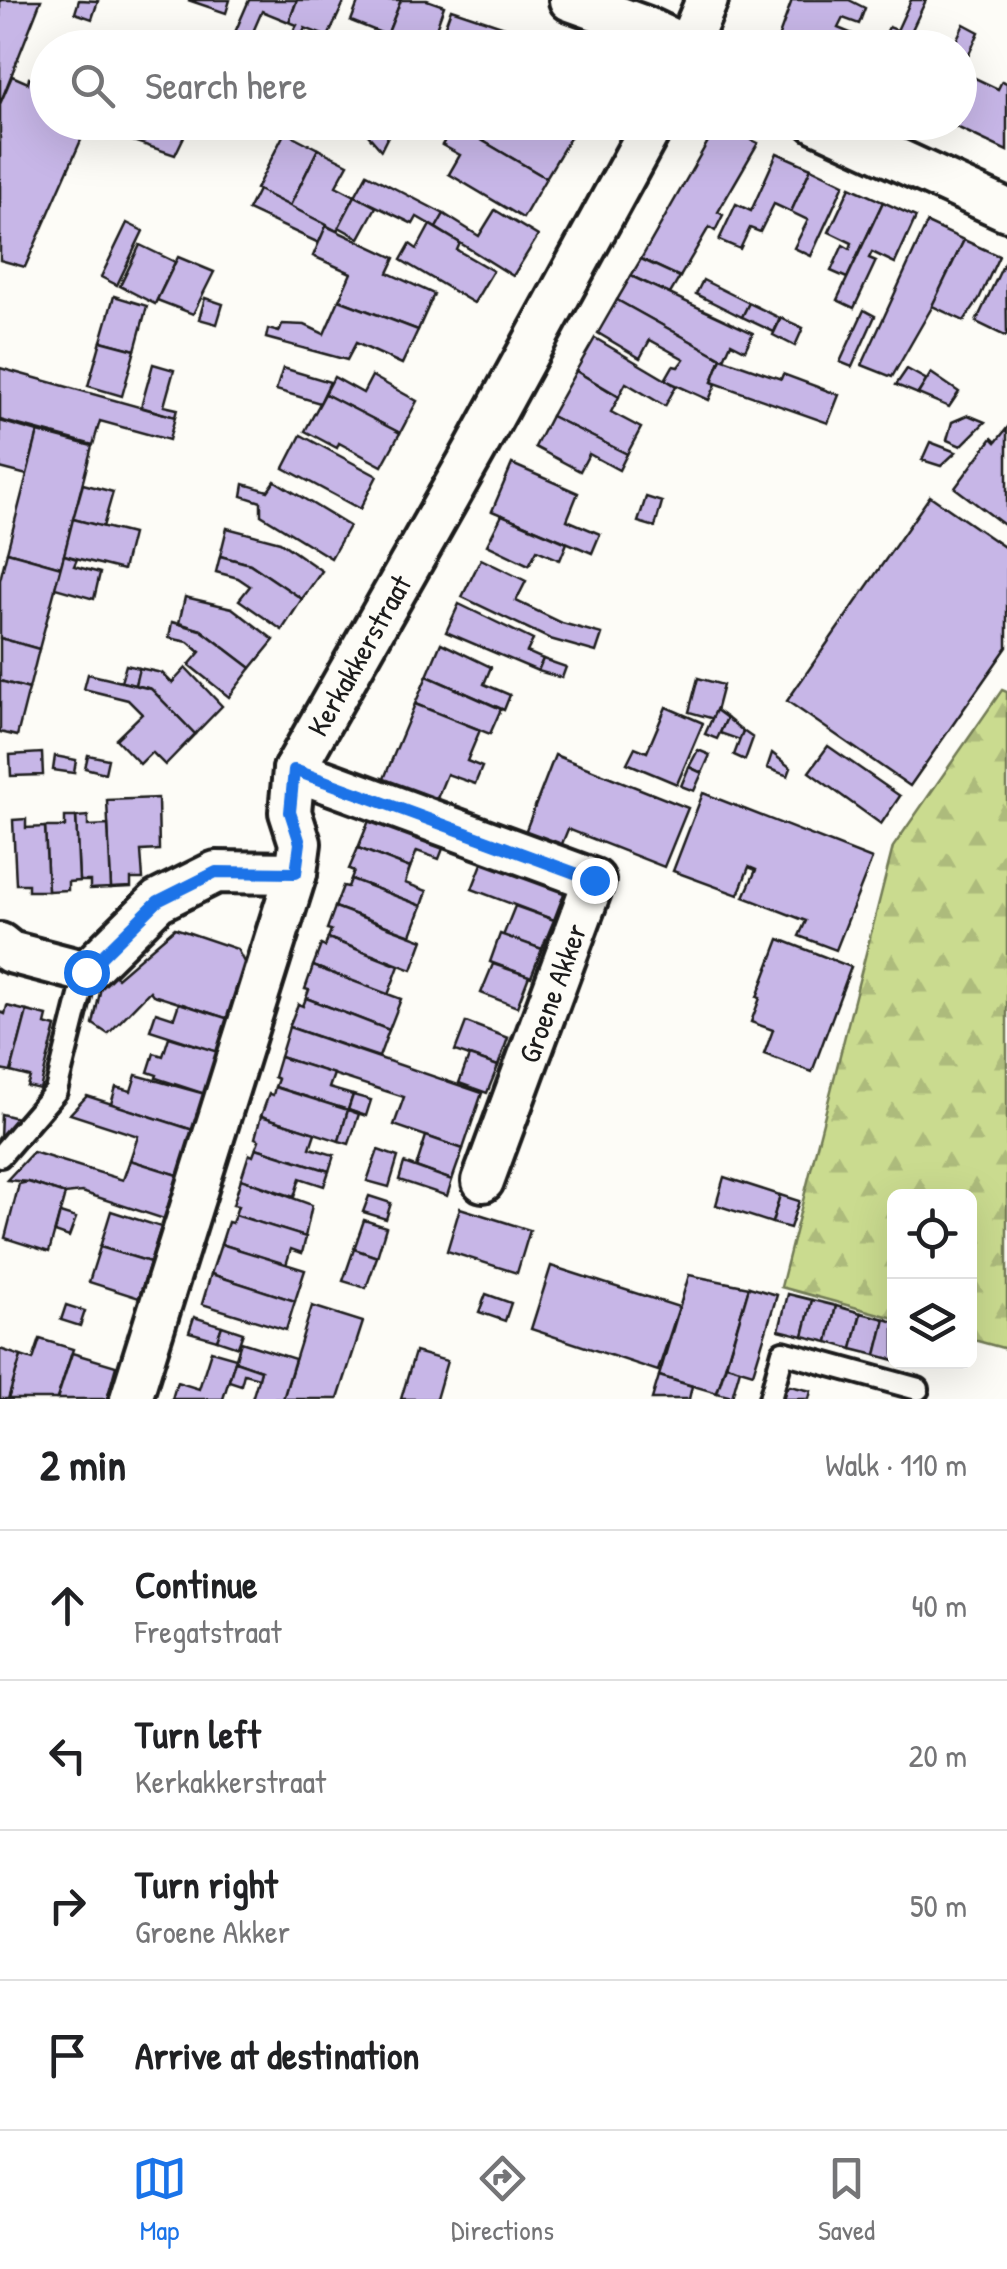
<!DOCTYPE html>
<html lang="en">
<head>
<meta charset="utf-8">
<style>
  body { margin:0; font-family:"Patrick Hand",sans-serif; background:#f2f2f2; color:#202124 }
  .controls { position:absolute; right:30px; bottom:30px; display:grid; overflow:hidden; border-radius:15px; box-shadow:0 10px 40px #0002 }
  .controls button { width:90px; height:90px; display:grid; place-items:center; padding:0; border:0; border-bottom:2px solid #e0e0e0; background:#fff; color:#202124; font:50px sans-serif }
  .stop { position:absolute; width:30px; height:30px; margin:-22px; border:8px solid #1a73e8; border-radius:50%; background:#fff }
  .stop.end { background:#1a73e8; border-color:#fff; box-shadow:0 2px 10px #0008 }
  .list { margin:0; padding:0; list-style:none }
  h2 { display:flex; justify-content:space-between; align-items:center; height:130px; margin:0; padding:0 40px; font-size:42px }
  h2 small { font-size:32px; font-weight:400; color:#757577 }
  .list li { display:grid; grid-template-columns:65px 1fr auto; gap:30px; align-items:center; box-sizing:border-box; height:150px; padding:0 40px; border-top:2px solid #e0e0e0 }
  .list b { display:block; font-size:38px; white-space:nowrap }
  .list p { margin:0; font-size:32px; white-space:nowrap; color:#757577 }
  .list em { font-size:32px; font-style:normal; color:#757577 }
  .icon { flex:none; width:55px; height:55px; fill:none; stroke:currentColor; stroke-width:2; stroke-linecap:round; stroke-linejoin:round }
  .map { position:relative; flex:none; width:1007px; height:1399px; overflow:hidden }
  .search { position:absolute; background:#fff; box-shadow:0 10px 40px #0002; left:30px; right:30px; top:30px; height:110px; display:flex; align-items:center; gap:25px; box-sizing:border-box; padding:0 35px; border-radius:55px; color:#757577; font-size:38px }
  .sheet { height:730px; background:#fff }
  nav { display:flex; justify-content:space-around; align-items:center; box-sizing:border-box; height:140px; border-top:2px solid #e0e0e0; background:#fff; font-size:28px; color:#757577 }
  nav a { display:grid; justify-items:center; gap:5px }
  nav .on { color:#1a73e8 }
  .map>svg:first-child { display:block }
  .forest { fill:url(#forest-firs); stroke:#737c56; stroke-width:2.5 }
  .building { fill:#c7b6e7; stroke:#1c1c1c; stroke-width:2.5 }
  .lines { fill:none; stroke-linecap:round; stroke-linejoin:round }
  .lane-casing { stroke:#1c1c1c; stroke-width:28 }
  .street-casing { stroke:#1c1c1c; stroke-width:48 }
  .lane { stroke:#fdfcf7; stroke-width:20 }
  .street { stroke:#fdfcf7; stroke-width:40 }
  .route { stroke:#1a73e8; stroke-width:12 }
  .labels { text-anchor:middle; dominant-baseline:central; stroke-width:9; stroke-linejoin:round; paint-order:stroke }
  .street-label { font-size:30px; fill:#1c1c1c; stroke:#fdfcf7 }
</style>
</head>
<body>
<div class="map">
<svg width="1007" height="1399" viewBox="0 0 1007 1399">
  <defs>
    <pattern id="forest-firs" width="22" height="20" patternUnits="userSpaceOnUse" patternTransform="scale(2.5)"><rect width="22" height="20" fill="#cadb8f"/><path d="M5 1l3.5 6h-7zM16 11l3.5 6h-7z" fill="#adbb7b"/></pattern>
  </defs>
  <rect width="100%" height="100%" fill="#fdfcf7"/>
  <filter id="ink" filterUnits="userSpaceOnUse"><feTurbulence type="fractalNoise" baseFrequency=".01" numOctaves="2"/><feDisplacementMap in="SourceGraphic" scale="20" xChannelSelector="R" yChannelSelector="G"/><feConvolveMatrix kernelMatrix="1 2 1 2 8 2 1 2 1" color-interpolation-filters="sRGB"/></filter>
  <g filter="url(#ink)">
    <polygon class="forest" points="1002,690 1007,692 1007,1349 970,1339 970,1196 894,1196 894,1318 781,1287 893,847"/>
    <g class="building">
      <polygon points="0,0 41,0 0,104"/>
      <polygon points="79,0 98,1 92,19 75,13"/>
      <polygon points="188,0 230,0 226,13"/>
      <polygon points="249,0 297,0 289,22 262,11 246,48 238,48 230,44"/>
      <polygon points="297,0 345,0 328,37 305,28 296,48 277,48 282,35 290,38 297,25 289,22"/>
      <polygon points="359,0 401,0 384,43 382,42 384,34 351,21"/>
      <polygon points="401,0 427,0 444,6 429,48 379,48 382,42 384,43"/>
      <polygon points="792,0 849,0 865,8 859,24 843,18 838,28 867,40 868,36 882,41 889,27 897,30 889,48 794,48 777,41"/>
      <polygon points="911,0 926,0 909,36 912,38 911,48 889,48"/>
      <polygon points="451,9 511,29 505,48 437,48"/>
      <polygon points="964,24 979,32 969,54 953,47"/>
      <polygon points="511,29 563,48 505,48"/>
      <polygon points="960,50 969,54 960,71 998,89 1002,81 1007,83 1007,151 946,122 960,122"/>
      <polygon points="12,76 28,83 29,78 48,85 48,122 89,122 25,267 0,260 0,104"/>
      <polygon points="117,122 191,122 175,155 112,134"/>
      <polygon points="365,122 395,122 381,150 362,128"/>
      <polygon points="478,122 498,122 511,130 515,122 543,122 570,138 546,178 471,134"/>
      <polygon points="718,124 758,143 718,212 723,215 715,231 709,227 680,277 641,259"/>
      <polygon points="455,131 468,139 471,134 546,178 523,218 449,174 460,155 442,145 449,133"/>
      <polygon points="285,132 318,149 290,206 256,189"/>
      <polygon points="318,149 348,164 336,186 355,196 337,231 290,206"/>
      <polygon points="777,153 811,168 791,212 774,204 760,232 750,228 740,249 719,240 736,204 751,211"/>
      <polygon points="811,168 844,184 811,256 794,248 808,220 791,212"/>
      <polygon points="367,174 444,214 436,228 417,217 413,224 355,196"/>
      <polygon points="850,187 883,202 847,278 831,271 843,245 850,249 852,243 829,232"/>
      <polygon points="258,190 327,225 319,243 248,210"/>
      <polygon points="355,196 376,207 359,238 339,227"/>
      <polygon points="883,202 916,217 895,263 872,252 869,258 876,261 854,308 837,300"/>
      <polygon points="495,210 538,236 513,276 436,228 444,214 479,236"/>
      <polygon points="127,223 143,231 117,285 101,277"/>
      <polygon points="927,223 964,240 931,309 892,377 862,365"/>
      <polygon points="430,225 460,243 457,250 493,271 474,303 401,260 410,244 417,249"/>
      <polygon points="326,226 395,258 388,273 434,294 418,330 339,300 351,273 313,256"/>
      <polygon points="964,240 999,256 979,299 964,321 932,306"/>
      <polygon points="140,245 175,262 155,304 120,286"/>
      <polygon points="178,257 214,272 193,314 157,300"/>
      <polygon points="641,259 680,277 670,294 631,276"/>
      <polygon points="1006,259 1007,334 1005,336 976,322"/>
      <polygon points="631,276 753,333 745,350 731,343 724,359 721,358 617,300"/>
      <polygon points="703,280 749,303 742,317 696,294"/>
      <polygon points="114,296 147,306 135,350 101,341"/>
      <polygon points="205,298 223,304 217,324 199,319"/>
      <polygon points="339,300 418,330 402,364 356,343 347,360 266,338 268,329 279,332 282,324 305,325 324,334"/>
      <polygon points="617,300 721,358 712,382 716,384 709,400 665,380 673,366 678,367 684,359 650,340 640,358 598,333"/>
      <polygon points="749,303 780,318 774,332 742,317"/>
      <polygon points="864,310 875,316 852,367 840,362"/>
      <polygon points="781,318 803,328 795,346 773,335"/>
      <polygon points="595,338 676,386 665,406 626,383 619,396 576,371"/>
      <polygon points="101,341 135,350 122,396 88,386"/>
      <polygon points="721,358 781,379 783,374 839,395 828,423 712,382"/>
      <polygon points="153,364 174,370 164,406 177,409 175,417 141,407"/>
      <polygon points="0,368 175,417 169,440 100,421 93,445 0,420"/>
      <polygon points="283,368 330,382 320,403 276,390"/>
      <polygon points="907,369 927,380 918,394 896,385"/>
      <polygon points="576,371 619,397 611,412 641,428 627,454 551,416"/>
      <polygon points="931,373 959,392 949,407 918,394"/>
      <polygon points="372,376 417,401 400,433 325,394 334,377 363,393"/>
      <polygon points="325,394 400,433 382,466 339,443 337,448 305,431"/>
      <polygon points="968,415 985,422 961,446 947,440 952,422"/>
      <polygon points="551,416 627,454 619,470 589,454 580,471 535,447"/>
      <polygon points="0,421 38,432 27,475 0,468"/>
      <polygon points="1007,428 1007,527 955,488 992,438 996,442"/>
      <polygon points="38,432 92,446 61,567 7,552"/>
      <polygon points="301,435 377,476 360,509 284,468"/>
      <polygon points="930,442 956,452 941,466 922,460"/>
      <polygon points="512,464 578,493 567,520 600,534 592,553 492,511"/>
      <polygon points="275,481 349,526 331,558 261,515 261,502 242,496 244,484 268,491"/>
      <polygon points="83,484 113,492 103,527 73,519"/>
      <polygon points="930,496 1007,549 1007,647 910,786 787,701"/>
      <polygon points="646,497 662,502 655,527 638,522"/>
      <polygon points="502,515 567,543 560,560 537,550 529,565 487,545"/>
      <polygon points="73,519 132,534 123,570 64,555"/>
      <polygon points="227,528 280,542 322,571 302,599 250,564 220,556"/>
      <polygon points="7,552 61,567 39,649 0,638 0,580"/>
      <polygon points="64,555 77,559 74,566 100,573 94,599 55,588"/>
      <polygon points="220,556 250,564 302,599 282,630 239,600 250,586 238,578 216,572"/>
      <polygon points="481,559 526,581 516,601 562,623 602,634 596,652 550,639 462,597"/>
      <polygon points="185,597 232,608 274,640 251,668 201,630 179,623"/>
      <polygon points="459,604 533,640 527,652 543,659 538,671 446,632"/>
      <polygon points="172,622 201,630 251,668 229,697 189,665 200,652 188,642 169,638"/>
      <polygon points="0,638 39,649 29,689 0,681"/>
      <polygon points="441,643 491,667 484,684 510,695 504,710 427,676"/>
      <polygon points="543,659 566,667 562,678 538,671"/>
      <polygon points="126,665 139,668 135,685 121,682"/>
      <polygon points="139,668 162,673 172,683 186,668 222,706 195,734 151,689 135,685"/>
      <polygon points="88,674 151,689 195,734 165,765 152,752 140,764 116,739 142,714 128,700 84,689"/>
      <polygon points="427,676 501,709 490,734 415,704"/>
      <polygon points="698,678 723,685 714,719 689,712"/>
      <polygon points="0,681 29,689 17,736 0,732"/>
      <polygon points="415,704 480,730 467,761 482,767 475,784 447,774 436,801 383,781"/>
      <polygon points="666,707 703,723 677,784 627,763 635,747 647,752"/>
      <polygon points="716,710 727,718 717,739 705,734"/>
      <polygon points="727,718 743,731 740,740 720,733"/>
      <polygon points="743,731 753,738 745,760 734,755"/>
      <polygon points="828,746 900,796 881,824 809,772"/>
      <polygon points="698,750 710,755 702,773 689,767"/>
      <polygon points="42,753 43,775 11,776 10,755"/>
      <polygon points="772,753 791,768 788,776 767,768"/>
      <polygon points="88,755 108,759 105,773 85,768"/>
      <polygon points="555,755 688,808 664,867 568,829 560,849 524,835"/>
      <polygon points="55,756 76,760 74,773 53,770"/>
      <polygon points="689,767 702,773 694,791 681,786"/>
      <polygon points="703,793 872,859 836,950 799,936 806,921 744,897 756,870 749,867 738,895 673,871"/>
      <polygon points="158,798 159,850 141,851 143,879 131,879 131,887 111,888 107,800"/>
      <polygon points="88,816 88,826 108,825 111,888 90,889 90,881 79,881 76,817"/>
      <polygon points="65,817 76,817 79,881 68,882 68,890 48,891 45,827 65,827"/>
      <polygon points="370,818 444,846 439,859 417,851 410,868 358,848"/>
      <polygon points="26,819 26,828 45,827 48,891 28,891 28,884 16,884 13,820"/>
      <polygon points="358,848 410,868 405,883 427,891 422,906 351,879 354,871 349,869"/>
      <polygon points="483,861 565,891 554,920 472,889"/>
      <polygon points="351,879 422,906 411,935 335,907 343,886 348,887"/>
      <polygon points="515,906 554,920 542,949 503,936"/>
      <polygon points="335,907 423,940 412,970 328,938 331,930 327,929"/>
      <polygon points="175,928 237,949 246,966 229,1019 153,995 150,991 108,1034 93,1024 102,983 111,971 117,978"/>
      <polygon points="500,934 542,949 531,977 490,962"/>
      <polygon points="328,938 399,966 388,995 313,966 321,945 325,947"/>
      <polygon points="779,939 851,967 812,1072 764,1054 773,1030 751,1022 760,998 757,997"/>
      <polygon points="493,964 529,976 517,1007 481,993"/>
      <polygon points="313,966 401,999 389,1030 306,998 309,990 305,989"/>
      <polygon points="306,998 389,1030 379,1057 289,1027 298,1004 303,1006"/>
      <polygon points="179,1003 229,1019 218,1052 150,1030 156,1012 174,1018"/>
      <polygon points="7,1006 27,1011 11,1072 0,1070 0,1012 5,1014"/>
      <polygon points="27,1011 47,1016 45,1024 56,1027 40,1089 27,1086 30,1077 11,1072"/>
      <polygon points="466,1022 508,1038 498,1066 455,1051"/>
      <polygon points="289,1027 482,1093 463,1149 394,1125 404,1097 280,1057"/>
      <polygon points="169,1037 218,1052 205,1094 156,1078 157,1075 148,1072 154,1053 163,1056"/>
      <polygon points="469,1056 498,1066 487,1093 459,1083"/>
      <polygon points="280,1057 334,1074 329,1088 353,1095 348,1110 275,1087 278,1079 274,1077"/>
      <polygon points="136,1075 205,1094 193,1130 111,1104 116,1087 131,1091"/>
      <polygon points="275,1087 348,1110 339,1141 261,1116 269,1094 273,1095"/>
      <polygon points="353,1095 371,1100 366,1116 348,1110"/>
      <polygon points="87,1096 193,1130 178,1175 130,1160 138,1136 70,1114"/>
      <polygon points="348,1110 359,1114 349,1144 339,1141"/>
      <polygon points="1,1114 21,1119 2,1140 0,1139"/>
      <polygon points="261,1116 315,1133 310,1148 334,1155 329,1171 256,1148 259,1140 255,1138"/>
      <polygon points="426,1136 463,1149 452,1180 416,1167"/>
      <polygon points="256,1148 329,1171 324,1186 300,1178 294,1197 241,1179 249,1154 253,1156"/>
      <polygon points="378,1150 398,1157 389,1187 367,1181"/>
      <polygon points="33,1152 123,1180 130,1160 178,1175 164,1219 82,1192 65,1194 28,1182 7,1180"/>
      <polygon points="404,1163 452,1180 447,1196 399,1180"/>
      <polygon points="724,1177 780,1195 772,1223 716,1205"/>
      <polygon points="241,1179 312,1205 305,1237 235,1215 238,1206 233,1205"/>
      <polygon points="28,1182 65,1194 49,1252 5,1238 19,1184"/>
      <polygon points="780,1195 799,1201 790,1228 772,1223"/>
      <polygon points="369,1196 391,1203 386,1219 363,1212"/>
      <polygon points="460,1208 530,1230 517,1273 447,1251"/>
      <polygon points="111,1211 161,1227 150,1262 100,1247"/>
      <polygon points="60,1213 76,1218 69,1237 55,1232"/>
      <polygon points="235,1215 306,1237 302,1253 291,1249 286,1265 221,1244 228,1222 232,1223"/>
      <polygon points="364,1220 386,1227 377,1257 354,1249"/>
      <polygon points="221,1244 305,1270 295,1301 211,1274"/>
      <polygon points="100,1247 150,1262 139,1298 89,1282"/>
      <polygon points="354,1249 377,1257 366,1288 343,1281"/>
      <polygon points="551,1266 679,1307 658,1371 531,1329"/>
      <polygon points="211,1274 295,1301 286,1330 202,1304"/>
      <polygon points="689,1275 749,1287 717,1393 659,1376"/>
      <polygon points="749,1287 777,1295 753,1373 726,1365"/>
      <polygon points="486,1294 511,1303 505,1321 479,1312"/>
      <polygon points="788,1294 812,1300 803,1336 779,1330"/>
      <polygon points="812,1300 836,1306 828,1342 803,1336"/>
      <polygon points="66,1305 85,1311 80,1326 61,1320"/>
      <polygon points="312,1306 363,1322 338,1399 283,1399"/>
      <polygon points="836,1306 861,1313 852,1349 828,1342"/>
      <polygon points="861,1313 885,1319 876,1355 852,1349"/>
      <polygon points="194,1317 222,1326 217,1340 189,1332"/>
      <polygon points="885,1319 894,1322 894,1360 876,1355"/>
      <polygon points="222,1326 243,1333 238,1347 217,1340"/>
      <polygon points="40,1339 73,1349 57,1399 8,1399 21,1356 33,1360"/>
      <polygon points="241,1342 295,1359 283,1399 252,1399 261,1370 235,1361"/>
      <polygon points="0,1349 21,1356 8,1399 0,1399"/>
      <polygon points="211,1351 236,1358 223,1399 172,1399 177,1382 199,1389"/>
      <polygon points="415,1352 447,1361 436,1399 401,1399"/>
      <polygon points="72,1353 116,1366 107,1399 57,1399"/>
      <polygon points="235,1361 261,1370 259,1378 244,1374 241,1385 229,1381"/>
      <polygon points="726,1365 740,1369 732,1397 717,1393"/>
      <polygon points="659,1376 692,1386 689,1399 652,1399"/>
      <polygon points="790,1386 811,1391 809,1399 777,1399 779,1393"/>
    </g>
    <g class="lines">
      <defs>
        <g id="lane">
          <polyline points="0,1156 56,1091 86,972"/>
          <polyline points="770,1399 783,1352 918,1389"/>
        </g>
        <g id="street">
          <polyline points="570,0 645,27 689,48"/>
          <polyline points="687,48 707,0"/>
          <polyline points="816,122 1007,210"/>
          <polyline points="294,770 594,880 483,1181"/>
          <polyline points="0,944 10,952 86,972 158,901 216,872 296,873"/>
          <path id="s1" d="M131 1399 296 873 300 843 290 812 294 770 476 448 654 122"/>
        </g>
      </defs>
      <use href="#lane" class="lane-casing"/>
      <use href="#street" class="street-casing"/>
      <use href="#lane" class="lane"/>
      <use href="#street" class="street"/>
    </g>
  </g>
  <g class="lines" filter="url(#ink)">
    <polyline class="route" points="86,972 158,901 216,872 296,873 300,843 290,812 294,770 594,880"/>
  </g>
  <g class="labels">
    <g class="street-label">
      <text stroke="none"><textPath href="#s1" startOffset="788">Kerkakkerstraat</textPath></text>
      <text transform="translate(552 993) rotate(-70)">Groene Akker</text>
    </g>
  </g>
</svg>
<div class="controls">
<button><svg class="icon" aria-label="locate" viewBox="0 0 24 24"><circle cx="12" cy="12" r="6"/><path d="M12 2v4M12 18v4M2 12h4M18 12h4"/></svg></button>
<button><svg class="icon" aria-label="layers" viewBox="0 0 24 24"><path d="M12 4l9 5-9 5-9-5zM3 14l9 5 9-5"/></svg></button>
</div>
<div class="stop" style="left:86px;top:972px"></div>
<div class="stop end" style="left:594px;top:880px"></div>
<div class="search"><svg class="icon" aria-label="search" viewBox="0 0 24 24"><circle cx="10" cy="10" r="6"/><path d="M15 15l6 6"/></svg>Search here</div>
</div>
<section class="sheet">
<h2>2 min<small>Walk · 110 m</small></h2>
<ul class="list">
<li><svg class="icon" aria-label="ahead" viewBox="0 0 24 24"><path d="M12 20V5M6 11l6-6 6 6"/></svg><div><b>Continue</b><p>Fregatstraat</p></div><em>40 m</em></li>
<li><svg class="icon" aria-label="left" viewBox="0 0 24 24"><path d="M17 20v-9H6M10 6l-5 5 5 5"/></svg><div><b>Turn left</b><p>Kerkakkerstraat</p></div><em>20 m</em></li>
<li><svg class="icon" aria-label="right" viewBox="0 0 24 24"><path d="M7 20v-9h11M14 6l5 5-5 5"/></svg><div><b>Turn right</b><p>Groene Akker</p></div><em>50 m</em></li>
<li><svg class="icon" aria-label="arrive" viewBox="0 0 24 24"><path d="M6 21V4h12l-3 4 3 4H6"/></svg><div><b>Arrive at destination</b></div></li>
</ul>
</section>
<nav>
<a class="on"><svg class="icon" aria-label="map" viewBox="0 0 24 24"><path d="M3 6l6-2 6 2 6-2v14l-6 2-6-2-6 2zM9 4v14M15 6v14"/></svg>Map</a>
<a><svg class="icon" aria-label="directions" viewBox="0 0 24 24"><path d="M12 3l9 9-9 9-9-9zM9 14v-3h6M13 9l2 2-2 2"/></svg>Directions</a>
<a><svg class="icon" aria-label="saved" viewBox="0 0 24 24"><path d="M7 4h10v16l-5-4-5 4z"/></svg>Saved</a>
</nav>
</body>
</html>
